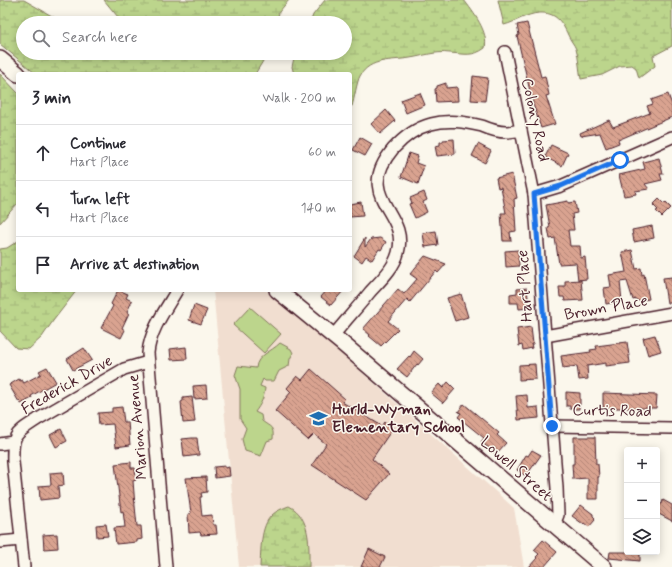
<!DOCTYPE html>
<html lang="en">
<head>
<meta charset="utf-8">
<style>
  body { margin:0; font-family:Mynerve,sans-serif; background:#f7f7f7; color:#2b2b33 }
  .controls { position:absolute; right:12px; bottom:12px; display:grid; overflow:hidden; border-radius:4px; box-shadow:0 2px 10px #0003 }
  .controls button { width:36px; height:36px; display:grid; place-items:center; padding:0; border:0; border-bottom:1px solid #e1e1e2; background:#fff; color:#2b2b33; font:20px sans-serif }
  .stop { position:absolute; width:12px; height:12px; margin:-9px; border:3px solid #1a73e8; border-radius:50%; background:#fff }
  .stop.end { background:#1a73e8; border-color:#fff; box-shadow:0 1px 4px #0008 }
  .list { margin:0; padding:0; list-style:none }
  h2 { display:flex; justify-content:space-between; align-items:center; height:52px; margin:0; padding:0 16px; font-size:17px }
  h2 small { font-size:13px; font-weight:400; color:#7c7c81 }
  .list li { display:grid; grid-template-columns:26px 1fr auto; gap:12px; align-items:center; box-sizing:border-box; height:56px; padding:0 16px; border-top:1px solid #e1e1e2 }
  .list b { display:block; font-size:15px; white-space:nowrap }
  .list p { margin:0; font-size:13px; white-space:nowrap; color:#7c7c81 }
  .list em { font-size:13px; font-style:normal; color:#7c7c81 }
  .icon { flex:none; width:22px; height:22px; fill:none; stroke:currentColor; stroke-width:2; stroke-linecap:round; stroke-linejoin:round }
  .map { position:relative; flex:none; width:672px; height:567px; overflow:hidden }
  .search { position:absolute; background:#fff; box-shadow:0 2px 10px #0003; left:16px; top:16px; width:336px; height:44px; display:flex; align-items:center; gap:10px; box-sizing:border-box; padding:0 14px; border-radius:22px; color:#7c7c81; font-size:15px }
  .panel { position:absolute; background:#fff; box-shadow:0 2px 10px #0003; left:16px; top:72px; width:336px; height:220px; border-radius:4px }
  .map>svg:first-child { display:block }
  .built { fill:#f1ded0 }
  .green { fill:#bcd58c; stroke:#837a5c }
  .wetland { fill:url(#wetland-marsh); stroke:#837a5c }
  .building { fill:url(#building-back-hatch); stroke:#4a1f2b }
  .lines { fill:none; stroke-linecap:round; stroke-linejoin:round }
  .street-casing { stroke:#4a1f2b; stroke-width:14 }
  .secondary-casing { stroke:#4a1f2b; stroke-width:18 }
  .street { stroke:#fbf7ec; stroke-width:11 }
  .secondary { stroke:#fbf7ec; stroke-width:15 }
  .route { stroke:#1a73e8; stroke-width:5 }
  .labels { text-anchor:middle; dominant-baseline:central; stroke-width:3; stroke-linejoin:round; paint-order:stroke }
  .street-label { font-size:16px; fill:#4a1f2b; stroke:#fbf7ec }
  .poi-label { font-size:16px; font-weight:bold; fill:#4a1f2b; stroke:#fbf7ec; text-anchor:start }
</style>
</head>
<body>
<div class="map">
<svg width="672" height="567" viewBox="0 0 672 567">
  <defs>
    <pattern id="wetland-marsh" width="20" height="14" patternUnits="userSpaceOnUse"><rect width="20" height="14" fill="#bcd58c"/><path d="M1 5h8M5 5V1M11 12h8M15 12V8" fill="none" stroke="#a3b679"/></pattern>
    <pattern id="building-back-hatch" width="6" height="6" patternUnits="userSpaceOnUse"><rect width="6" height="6" fill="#d9a390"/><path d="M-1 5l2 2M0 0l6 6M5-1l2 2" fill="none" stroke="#b28476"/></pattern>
  </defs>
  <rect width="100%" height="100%" fill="#fbf7ec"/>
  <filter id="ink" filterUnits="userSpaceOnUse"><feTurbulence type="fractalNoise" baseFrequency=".025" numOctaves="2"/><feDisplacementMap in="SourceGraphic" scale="8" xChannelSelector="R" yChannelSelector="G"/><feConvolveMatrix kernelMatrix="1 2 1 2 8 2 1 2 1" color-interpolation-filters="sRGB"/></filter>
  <g filter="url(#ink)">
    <polygon class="built" points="213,290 266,290 328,342 514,508 524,567 239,567"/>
    <g class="green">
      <polygon points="250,307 281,334 264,353 233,325"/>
      <path d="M280 343 291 349 293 353 290 359 289 366 279 371 274 381H265L263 379 260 386 265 388C264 398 261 404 255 412L261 415 262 421C271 428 274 426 273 439L267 441 261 456 245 451 242 439 246 428 240 419V389L235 375 238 366 256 368C257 355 271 352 280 343Z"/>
    </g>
    <g class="wetland">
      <polygon points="0,0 24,0 64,23 23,23 23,53 268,53 255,74 36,74 0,44"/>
      <polygon points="104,0 289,0 279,12 277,23 119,23 118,17"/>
      <path d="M325 0H464C473 12 489 32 485 48 473 57 464 54 450 53 434 51 424 56 410 58 392 61 370 58 360 76 357 81 354 100 352 106L350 107V74H294L292 67 295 53H345V23H310L313 15Z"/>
      <path d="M498 0H672V46L653 56 655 66 639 78 636 68 632 65 620 66 602 75 581 79C579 69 579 59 576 49 574 44 570 40 568 35 562 22 556 12 539 13 526 14 516 22 504 25Z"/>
      <polygon points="0,74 18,93 18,203 0,223"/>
      <polygon points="18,241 18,290 77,290 53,321 42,337 29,349 16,348 0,331 0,249 7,248"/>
      <path d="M289 506C311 517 309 546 309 567H260C261 552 260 526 272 515 276 511 283 508 289 506Z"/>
    </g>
    <g class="building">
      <polygon points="527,23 541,77 545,76 549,95 546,96 555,124 541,128 533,104 517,36 519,35 517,25"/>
      <polygon points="473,76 488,78 485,101 471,100"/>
      <polygon points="446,83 446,88 457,87 458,101 436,102 435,89 437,88 437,86"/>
      <polygon points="420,93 425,105 406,113 401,100"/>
      <polygon points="668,94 672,105 672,117 618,140 619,143 606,148 600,133 581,136 580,133 609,120 613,127 650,113 647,106 653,104 651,100"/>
      <polygon points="386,110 395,121 380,134 371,124"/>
      <polygon points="360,137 372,144 365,156 353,150"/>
      <polygon points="454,139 455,154 437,156 435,146 440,145 440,142 443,142 443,140"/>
      <polygon points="478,144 491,151 485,163 472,156"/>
      <polygon points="551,145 568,153 562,166 545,157"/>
      <polygon points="409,153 418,156 416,163 424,166 418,184 401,177 406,162 407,163 406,162"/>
      <polygon points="659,158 663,174 660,174 662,180 645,184 649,189 635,191 636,194 624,196 619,175 645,169 643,162"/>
      <polygon points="512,174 517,198 514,199 516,231 510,232 511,241 503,241 501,213 506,213 501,187 498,188 496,178"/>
      <polygon points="424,192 427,200 423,202 427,212 415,218 409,204 412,203 410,198"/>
      <polygon points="659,199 664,204 665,202 671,208 662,217 656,211 658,210 653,205"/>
      <polygon points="568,201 568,203 575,202 577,213 572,214 574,230 568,230 570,246 580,246 581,258 585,257 587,279 578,280 576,263 559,264 555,238 550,239 548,228 550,227 546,205"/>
      <polygon points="361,202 363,216 350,217 350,204"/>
      <polygon points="652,226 654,238 634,242 632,230"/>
      <polygon points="436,231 438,245 425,247 423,233"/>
      <polygon points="365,238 365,247 371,239 380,238 386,242 381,250 379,249 372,260 366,256 362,262 354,256"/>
      <polygon points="518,250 519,266 506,267 505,251"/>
      <polygon points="632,250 636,269 641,268 642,275 644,274 649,299 637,301 636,299 633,300 627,281 620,282 622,301 606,304 604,288 611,287 609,275 626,272 622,252"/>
      <polygon points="425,256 446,264 438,273 436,271 410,302 407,299 388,321 398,329 381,346 369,336 370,335 363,329 398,289 404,294 417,279 410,274"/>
      <polygon points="672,277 672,303 667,303 663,278"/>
      <polygon points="581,280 583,300 565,301 564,297 560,297 559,287 565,287 565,281"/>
      <polygon points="527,288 529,308 519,309 518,303 510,303 510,294 517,293 517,289"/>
      <polygon points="118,290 128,294 126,298 132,301 127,312 129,313 122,328 125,330 121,338 101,328 113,306 111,304"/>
      <polygon points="327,290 344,290 331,305 321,297"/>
      <polygon points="461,294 468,317 455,321 447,298"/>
      <polygon points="194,305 207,310 201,324 189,320"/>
      <polygon points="531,327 533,344 531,344 532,348 523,350 522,345 519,346 517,329"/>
      <polygon points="655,335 661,351 648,355 643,338"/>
      <polygon points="627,342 630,363 606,366 606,363 587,366 588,379 579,380 577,366 563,368 561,356 591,352 590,350 597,349 596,346"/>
      <polygon points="186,347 187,359 171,360 170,349"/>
      <polygon points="84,348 92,360 73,370 67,359"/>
      <polygon points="414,351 423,359 418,365 417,364 407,377 397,369 409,356 410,357"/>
      <polygon points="535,364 536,379 519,380 519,365"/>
      <polygon points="47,367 56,382 31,396 32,398 21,404 20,401 19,402 9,385 19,379 20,381 22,380 24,383 41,374 39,371"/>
      <polygon points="311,369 345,399 342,402 382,426 385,422 393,428 372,459 389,474 366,500 312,465 326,444 314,434 308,440 275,411 291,392 287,388 297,376 302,380"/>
      <polygon points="448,382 455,389 443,403 431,393 439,384 443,388"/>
      <polygon points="206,385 207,398 194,399 193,386"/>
      <polygon points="566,392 580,393 580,405 579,405 579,409 570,409 570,406 566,406"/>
      <polygon points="603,393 657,395 656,408 603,408"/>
      <polygon points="527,395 528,408 538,407 539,418 518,420 516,396"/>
      <polygon points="192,397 195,422 183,423 181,402 183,401 183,398"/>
      <polygon points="464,404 499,433 497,435 506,443 496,454 481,442 484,438 458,417 461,413 458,412"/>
      <polygon points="122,407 124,422 128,422 130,445 116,447 113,424 99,425 98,413 112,412 112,408"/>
      <polygon points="61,429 67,441 56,447 50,435"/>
      <polygon points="574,437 595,437 596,464 598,464 599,477 598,477 598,499 588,499 588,478 573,479 572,464 574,464"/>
      <polygon points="192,438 197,438 199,455 184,457 182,439"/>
      <polygon points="532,450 541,455 526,476 517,470 526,455 528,456"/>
      <polygon points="131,462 131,468 135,468 136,480 133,481 135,506 137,526 141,526 142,539 137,540 137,542 116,544 114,528 125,527 123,511 121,512 115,464"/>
      <polygon points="225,466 225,468 229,467 230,476 215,478 214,467"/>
      <polygon points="63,472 64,485 58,486 59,498 40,500 39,486 51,485 50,473"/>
      <polygon points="206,477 207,492 201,493 202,497 200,497 202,516 212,515 213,525 216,525 217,534 201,535 200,532 189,533 188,514 191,513 186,478"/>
      <polygon points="663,500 672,505 672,521 657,513 657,503 662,504"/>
      <polygon points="581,505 593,514 593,516 595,518 594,519 595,520 589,527 584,523 583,524 572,516"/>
      <polygon points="106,524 108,536 97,537 96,525"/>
      <polygon points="57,534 58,548 44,549 43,535"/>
      <polygon points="543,540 557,552 544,567 529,567 537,558 536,557 539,554 534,550"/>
      <polygon points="369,549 385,557 380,567 361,567"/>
      <polygon points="610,552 640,552 640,561 609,558"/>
    </g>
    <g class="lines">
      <defs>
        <g id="street">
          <polyline points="505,52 534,194"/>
          <path d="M333 336C345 321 358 307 370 292 381 280 394 268 398 253 410 211 352 199 393 149 403 138 416 128 431 124 448 119 465 122 482 126 489 129 498 132 506 132 511 132 516 131 521 130"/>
          <polyline points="545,336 672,313"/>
          <polyline points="552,426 672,428"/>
          <polyline points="0,444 13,442"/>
          <polyline points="554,525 558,515 557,488 534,194 561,186 672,137"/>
          <polyline points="0,542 21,540"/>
          <path d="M24 567 13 462C12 434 15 434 38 419L124 369 148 362"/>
          <path d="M166 567 148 353C150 330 166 309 177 290"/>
        </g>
        <g id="secondary">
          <polyline points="0,59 18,74"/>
          <polyline points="277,290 343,344 604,567"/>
        </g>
      </defs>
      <use href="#street" class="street-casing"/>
      <use href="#secondary" class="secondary-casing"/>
      <use href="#street" class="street"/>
      <use href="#secondary" class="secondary"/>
    </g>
  </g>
  <g class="lines" filter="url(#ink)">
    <polyline class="route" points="552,426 534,194 561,186 620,160"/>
  </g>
  <defs>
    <symbol id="school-bare" viewBox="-9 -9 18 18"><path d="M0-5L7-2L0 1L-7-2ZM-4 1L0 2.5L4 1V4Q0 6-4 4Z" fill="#1f6fb2" stroke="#fbf7ec" stroke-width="2.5" paint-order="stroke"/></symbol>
  </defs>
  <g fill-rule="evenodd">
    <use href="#school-bare" x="306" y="406" width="25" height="25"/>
  </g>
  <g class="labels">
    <g class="street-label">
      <text transform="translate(535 120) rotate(78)">Colony Road</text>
      <text transform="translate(525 286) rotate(-94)">Hart Place</text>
      <text transform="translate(606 308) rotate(-10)">Brown Place</text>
      <text transform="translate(67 385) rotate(-30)">Frederick Drive</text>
      <text transform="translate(612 411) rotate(1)">Curtis Road</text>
      <text transform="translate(138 427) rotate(-95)">Marion Avenue</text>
      <text transform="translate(516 469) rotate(41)">Lowell Street</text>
    </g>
    <g class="poi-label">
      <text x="332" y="409">Hurld-Wyman<tspan x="332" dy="18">Elementary School</tspan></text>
    </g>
  </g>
</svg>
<div class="controls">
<button>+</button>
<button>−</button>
<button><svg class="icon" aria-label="layers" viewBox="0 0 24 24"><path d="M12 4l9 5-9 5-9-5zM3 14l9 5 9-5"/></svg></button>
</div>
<div class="stop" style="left:620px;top:160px"></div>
<div class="stop end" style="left:552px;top:426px"></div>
<div class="search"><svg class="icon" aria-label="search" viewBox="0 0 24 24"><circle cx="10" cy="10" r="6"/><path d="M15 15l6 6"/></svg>Search here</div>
<section class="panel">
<h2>3 min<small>Walk · 200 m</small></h2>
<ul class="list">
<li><svg class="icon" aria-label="ahead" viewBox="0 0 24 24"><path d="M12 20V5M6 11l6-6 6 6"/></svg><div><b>Continue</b><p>Hart Place</p></div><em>60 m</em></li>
<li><svg class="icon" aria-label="left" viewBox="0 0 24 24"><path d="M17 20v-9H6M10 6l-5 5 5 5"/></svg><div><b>Turn left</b><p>Hart Place</p></div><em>140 m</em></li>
<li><svg class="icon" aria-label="arrive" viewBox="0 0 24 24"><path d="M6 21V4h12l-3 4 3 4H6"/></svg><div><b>Arrive at destination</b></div></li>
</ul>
</section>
</div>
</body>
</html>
